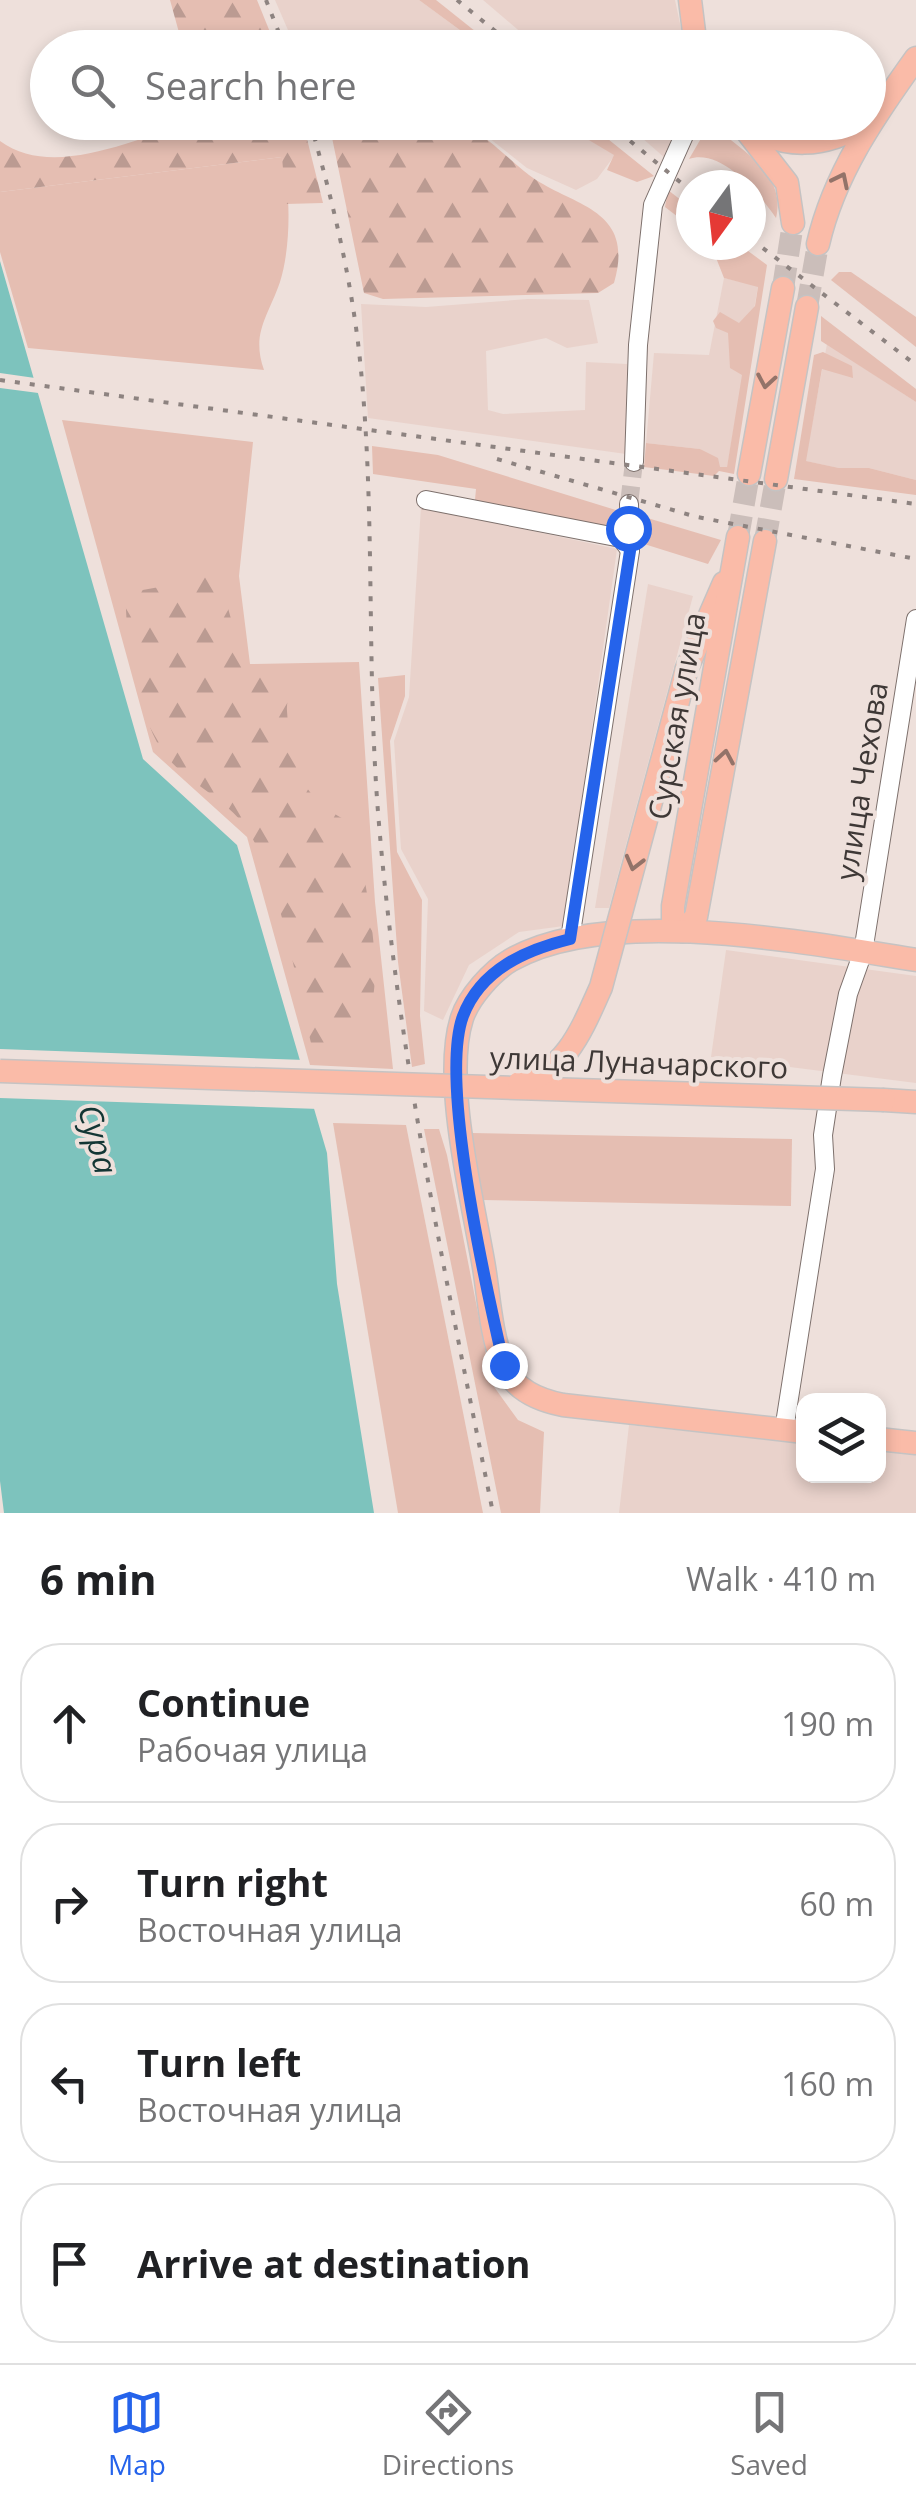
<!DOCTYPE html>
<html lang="en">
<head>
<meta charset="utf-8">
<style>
  body { margin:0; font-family:"Open Sans",sans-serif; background:#f2f2f2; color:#202124 }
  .controls { position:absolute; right:30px; bottom:30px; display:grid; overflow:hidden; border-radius:20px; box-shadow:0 5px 15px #0003 }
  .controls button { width:90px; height:90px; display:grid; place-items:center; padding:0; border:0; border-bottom:2px solid #e0e0e0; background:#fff; color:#202124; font:50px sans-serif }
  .compass { position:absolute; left:676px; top:170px; width:90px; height:90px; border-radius:50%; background:#fff; box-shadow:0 5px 15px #0003; rotate:195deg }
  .stop { position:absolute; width:30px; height:30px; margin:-22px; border:8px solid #2563eb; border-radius:50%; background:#fff }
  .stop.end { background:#2563eb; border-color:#fff; box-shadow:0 2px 10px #0008 }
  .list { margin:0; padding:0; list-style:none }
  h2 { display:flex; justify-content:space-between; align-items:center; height:130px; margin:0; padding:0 40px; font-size:42px }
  h2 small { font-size:32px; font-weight:400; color:#757577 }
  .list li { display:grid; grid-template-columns:65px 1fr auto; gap:30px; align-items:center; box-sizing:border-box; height:160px; margin:0 20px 20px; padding:0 20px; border:2px solid #e0e0e0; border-radius:40px }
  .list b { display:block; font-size:38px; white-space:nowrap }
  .list p { margin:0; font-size:32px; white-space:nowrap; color:#757577 }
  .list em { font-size:32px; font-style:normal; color:#757577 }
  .icon { flex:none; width:55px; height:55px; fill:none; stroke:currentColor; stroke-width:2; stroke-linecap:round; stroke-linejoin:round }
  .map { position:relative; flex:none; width:916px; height:1513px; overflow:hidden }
  .search { position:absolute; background:#fff; box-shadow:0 5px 15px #0003; left:30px; right:30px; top:30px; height:110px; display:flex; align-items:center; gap:25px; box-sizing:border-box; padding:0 35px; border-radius:55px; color:#757577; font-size:38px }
  .sheet { height:850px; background:#fff }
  nav { display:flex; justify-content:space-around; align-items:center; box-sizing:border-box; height:140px; border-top:2px solid #e0e0e0; background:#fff; font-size:28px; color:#757577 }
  nav a { display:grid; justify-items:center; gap:5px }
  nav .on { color:#2563eb }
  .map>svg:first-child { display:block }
  .built { fill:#e9d2cb }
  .grass { fill:#e5beb2 }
  .forest { fill:url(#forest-firs) }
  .water { fill:#7dc3bd }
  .pier { fill:#eee0db }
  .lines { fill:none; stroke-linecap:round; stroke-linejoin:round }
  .minor-tunnel { stroke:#cbbeba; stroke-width:18; stroke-dasharray:18 9; stroke-linecap:butt }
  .major-tunnel { stroke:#cbbeba; stroke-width:22; stroke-dasharray:22 11; stroke-linecap:butt }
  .minor-casing { stroke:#7d706c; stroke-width:20 }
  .major-casing { stroke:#c5c3c3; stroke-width:25 }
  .minor { stroke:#fff; stroke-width:18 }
  .major { stroke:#fabba8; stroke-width:22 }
  .rail { stroke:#8d8380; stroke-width:4; stroke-dasharray:5 10; stroke-linecap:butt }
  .major-bridge-casing { stroke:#c5c3c3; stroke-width:25; stroke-linecap:butt }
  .major-bridge { stroke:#fabba8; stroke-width:22 }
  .oneway { stroke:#937369 }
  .route { stroke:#2563eb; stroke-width:12 }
  .labels { text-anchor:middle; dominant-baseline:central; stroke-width:8; stroke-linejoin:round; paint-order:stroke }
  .street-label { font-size:30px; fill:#3e3836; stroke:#eee0db }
  .water-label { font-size:32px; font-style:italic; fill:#133634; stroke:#eee0db }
</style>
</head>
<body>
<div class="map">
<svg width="916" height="1513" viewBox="0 0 916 1513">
  <defs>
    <pattern id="forest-firs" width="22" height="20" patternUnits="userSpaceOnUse" patternTransform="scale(2.5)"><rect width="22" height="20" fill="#e5beb2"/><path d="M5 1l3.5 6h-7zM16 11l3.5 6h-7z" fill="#bb9b92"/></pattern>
  </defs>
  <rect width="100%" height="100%" fill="#eee0db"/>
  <g class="built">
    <polygon points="275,0 419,0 483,47 376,47 356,32 291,37"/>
    <polygon points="483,0 675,0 685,47 538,47"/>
    <polygon points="470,123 560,123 615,155 597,179 576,190 527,168"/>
    <polygon points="625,123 685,123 665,158"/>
    <polygon points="724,278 758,286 727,468 719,467 700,449 646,443 654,353 709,355"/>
    <polygon points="528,299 589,300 598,343 567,348 546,338 486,351 488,410 503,414 585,410 586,362 627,364 626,454 368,418 361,304 426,307"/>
    <polygon points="827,344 916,402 916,480 869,468 839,468 805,461"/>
    <polygon points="421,507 617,549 564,926 519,932 469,965 443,1020 424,1011 428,899 401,849 394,741 409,697"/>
    <polygon points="648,584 693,596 609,908 595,908"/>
    <polygon points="726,950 916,976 916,1083 711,1057"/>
    <polygon points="629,1425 803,1443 804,1476 878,1476 879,1450 916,1454 916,1513 619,1513"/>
  </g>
  <g class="grass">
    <polygon points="419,0 436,0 495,47 483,47"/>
    <polygon points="560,123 588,123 654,176 637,182 607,170 614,155"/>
    <path d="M710 123C739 149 787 173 776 218 760 195 722 148 689 159Z"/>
    <path d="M282 157C291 192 291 247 280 282 268 317 251 333 264 370L28 348 0 252V192Z"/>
    <polygon points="668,190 691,208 691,227 665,207"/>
    <polygon points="711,245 740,245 767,265 734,474 719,471 714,476 644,467 646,443 700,449 718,458 720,467 727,467 742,375 730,368 728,333 716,328 713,321 720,312 739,323 755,306 758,287 724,278"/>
    <polygon points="839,272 851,272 916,317 916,347 831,280"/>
    <polygon points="821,316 916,389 916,402 821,341"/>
    <polygon points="823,352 852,366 853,378 822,369 806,461 839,468 869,468 916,480 916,495 794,479 814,355"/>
    <polygon points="62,420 253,442 239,576 250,664 359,662 375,902 393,1069 310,1065 247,837 153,752"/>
    <polygon points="372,446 438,455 619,511 610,525 593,529 475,500 476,489 373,474"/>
    <polygon points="634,514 721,540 708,564 641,543"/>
    <polygon points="405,675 405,696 390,741 397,852 422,900 420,1016 425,1064 412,1067 398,962 378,678"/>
    <polygon points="333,1123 406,1125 483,1513 398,1513"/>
    <polygon points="424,1129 439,1129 447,1155 492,1384 518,1420 544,1432 540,1513 501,1513"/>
    <polygon points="472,1133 792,1139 791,1206 483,1200"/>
  </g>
  <g class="forest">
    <polygon points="170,0 257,0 276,47 183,47"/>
    <path d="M191 123H303L323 203 286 204 282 157 0 192V141C53 180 135 138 191 123Z"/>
    <path d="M329 123C353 122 446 117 462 123 479 129 513 163 529 175 572 207 636 207 614 283L598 293 383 299 364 293Z"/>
    <path d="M216 566 243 661 251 672H294C293 685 286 699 287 711 291 770 302 801 356 825 362 877 386 966 369 1014 361 1037 336 1050 314 1055 297 989 283 891 250 834 231 800 189 785 166 756 139 722 124 635 126 593L176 584Z"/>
  </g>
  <polygon class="water" points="0,261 143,759 237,845 327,1153 337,1284 374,1513 4,1513 0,1481"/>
  <g class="pier">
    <polygon points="0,373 42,379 46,394 0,388"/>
    <polygon points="0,1049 305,1060 319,1109 0,1098"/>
  </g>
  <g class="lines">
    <polyline class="minor-tunnel" points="629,504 634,462"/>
    <g class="major-tunnel">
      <polyline points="783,288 793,223"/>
      <polyline points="807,307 818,244"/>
      <polyline points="738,537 749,474"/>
      <polyline points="765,541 776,479"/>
    </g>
    <defs>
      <g id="minor">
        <polyline points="634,462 638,345 653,205 690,122"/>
        <polyline points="426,500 621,538 630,550"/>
        <polyline points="570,939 630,551 629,504"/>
        <polyline points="784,1430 825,1169 823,1135 832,1076 848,994 863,952 916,619"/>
      </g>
      <g id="major">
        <polyline points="690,0 696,48"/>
        <path d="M743 122C782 151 826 148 866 122"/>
        <polyline points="745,129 787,183 793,223"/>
        <path d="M818 244C834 174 875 115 916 58"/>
        <polyline points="749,474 783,288"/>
        <polyline points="776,479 807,307"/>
        <polyline points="687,668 724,583"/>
        <polyline points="683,931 673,921 673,906 738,537"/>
        <polyline points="683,931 696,917 765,541"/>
        <polyline points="884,1100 916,1102"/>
        <path d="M804 1432 563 1405C538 1400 514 1390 503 1364 491 1335 489 1298 484 1267 473 1201 442 1080 462 1018 469 997 492 971 511 960 608 904 808 943 916 960"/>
        <polyline points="878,1439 916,1443"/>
      </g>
    </defs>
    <use href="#minor" class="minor-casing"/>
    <use href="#major" class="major-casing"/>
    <use href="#minor" class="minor"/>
    <use href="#major" class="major"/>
    <g class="rail">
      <polyline points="266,0 285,48"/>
      <polyline points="457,0 516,48"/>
      <path d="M310 122C332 198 350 273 359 351 376 504 366 659 378 812 397 1049 446 1280 493 1513"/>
      <polyline points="607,122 691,191"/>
      <polyline points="751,239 916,365"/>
      <polyline points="0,380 916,504"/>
      <polyline points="497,459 697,517 916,559"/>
    </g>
    <defs>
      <g id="major-bridge">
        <polyline points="0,1071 884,1100"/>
        <path d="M519 1083C566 1073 583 1027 601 987L687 668"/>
      </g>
    </defs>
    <use href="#major-bridge" class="major-bridge-casing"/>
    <use href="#major-bridge" class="major-bridge"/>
  </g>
  <defs><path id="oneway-chevron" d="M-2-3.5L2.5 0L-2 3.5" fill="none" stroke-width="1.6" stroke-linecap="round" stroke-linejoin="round" transform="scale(2.5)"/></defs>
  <g class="oneway">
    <use href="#oneway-chevron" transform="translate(841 180) rotate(-64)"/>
    <use href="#oneway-chevron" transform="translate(766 381) rotate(100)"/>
    <use href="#oneway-chevron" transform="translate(725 757) rotate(-80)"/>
    <use href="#oneway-chevron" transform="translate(634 863) rotate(105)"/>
  </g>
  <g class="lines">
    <path class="route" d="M504 1365C487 1292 439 1081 463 1016 481 969 526 950 570 939L630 551 628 528"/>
  </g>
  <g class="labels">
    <g class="street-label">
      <text transform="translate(676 716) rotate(-80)">Сурская улица</text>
      <text transform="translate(861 781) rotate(-81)">улица Чехова</text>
      <text transform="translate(639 1062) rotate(2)">улица Луначарского</text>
    </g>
    <g class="water-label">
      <text transform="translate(99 1139) rotate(75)">Сура</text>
    </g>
  </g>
</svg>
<div class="controls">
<button><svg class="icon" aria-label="layers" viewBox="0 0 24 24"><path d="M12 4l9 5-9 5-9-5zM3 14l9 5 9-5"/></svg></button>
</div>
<svg class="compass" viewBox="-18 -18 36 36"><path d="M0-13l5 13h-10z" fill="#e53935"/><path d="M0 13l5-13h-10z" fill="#757577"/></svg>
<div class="stop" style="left:628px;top:528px"></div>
<div class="stop end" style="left:504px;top:1365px"></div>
<div class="search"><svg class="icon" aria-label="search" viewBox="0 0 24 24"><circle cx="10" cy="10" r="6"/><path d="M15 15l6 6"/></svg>Search here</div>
</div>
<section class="sheet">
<h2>6 min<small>Walk · 410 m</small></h2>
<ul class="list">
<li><svg class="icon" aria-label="ahead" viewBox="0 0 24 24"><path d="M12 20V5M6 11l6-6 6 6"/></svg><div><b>Continue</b><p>Рабочая улица</p></div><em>190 m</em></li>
<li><svg class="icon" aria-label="right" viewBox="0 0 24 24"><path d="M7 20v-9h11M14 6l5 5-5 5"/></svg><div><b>Turn right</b><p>Восточная улица</p></div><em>60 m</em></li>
<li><svg class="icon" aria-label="left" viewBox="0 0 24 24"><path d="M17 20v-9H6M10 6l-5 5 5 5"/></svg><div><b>Turn left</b><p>Восточная улица</p></div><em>160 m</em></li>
<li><svg class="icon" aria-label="arrive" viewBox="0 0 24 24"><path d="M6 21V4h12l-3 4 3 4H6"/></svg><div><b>Arrive at destination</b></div></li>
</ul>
</section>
<nav>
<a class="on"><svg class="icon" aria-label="map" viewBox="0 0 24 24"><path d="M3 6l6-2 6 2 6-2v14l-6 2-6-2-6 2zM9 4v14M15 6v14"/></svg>Map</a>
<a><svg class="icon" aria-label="directions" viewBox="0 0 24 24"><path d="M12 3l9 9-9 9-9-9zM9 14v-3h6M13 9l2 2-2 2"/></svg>Directions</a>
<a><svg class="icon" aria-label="saved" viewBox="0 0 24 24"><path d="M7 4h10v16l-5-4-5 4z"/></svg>Saved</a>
</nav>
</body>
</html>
